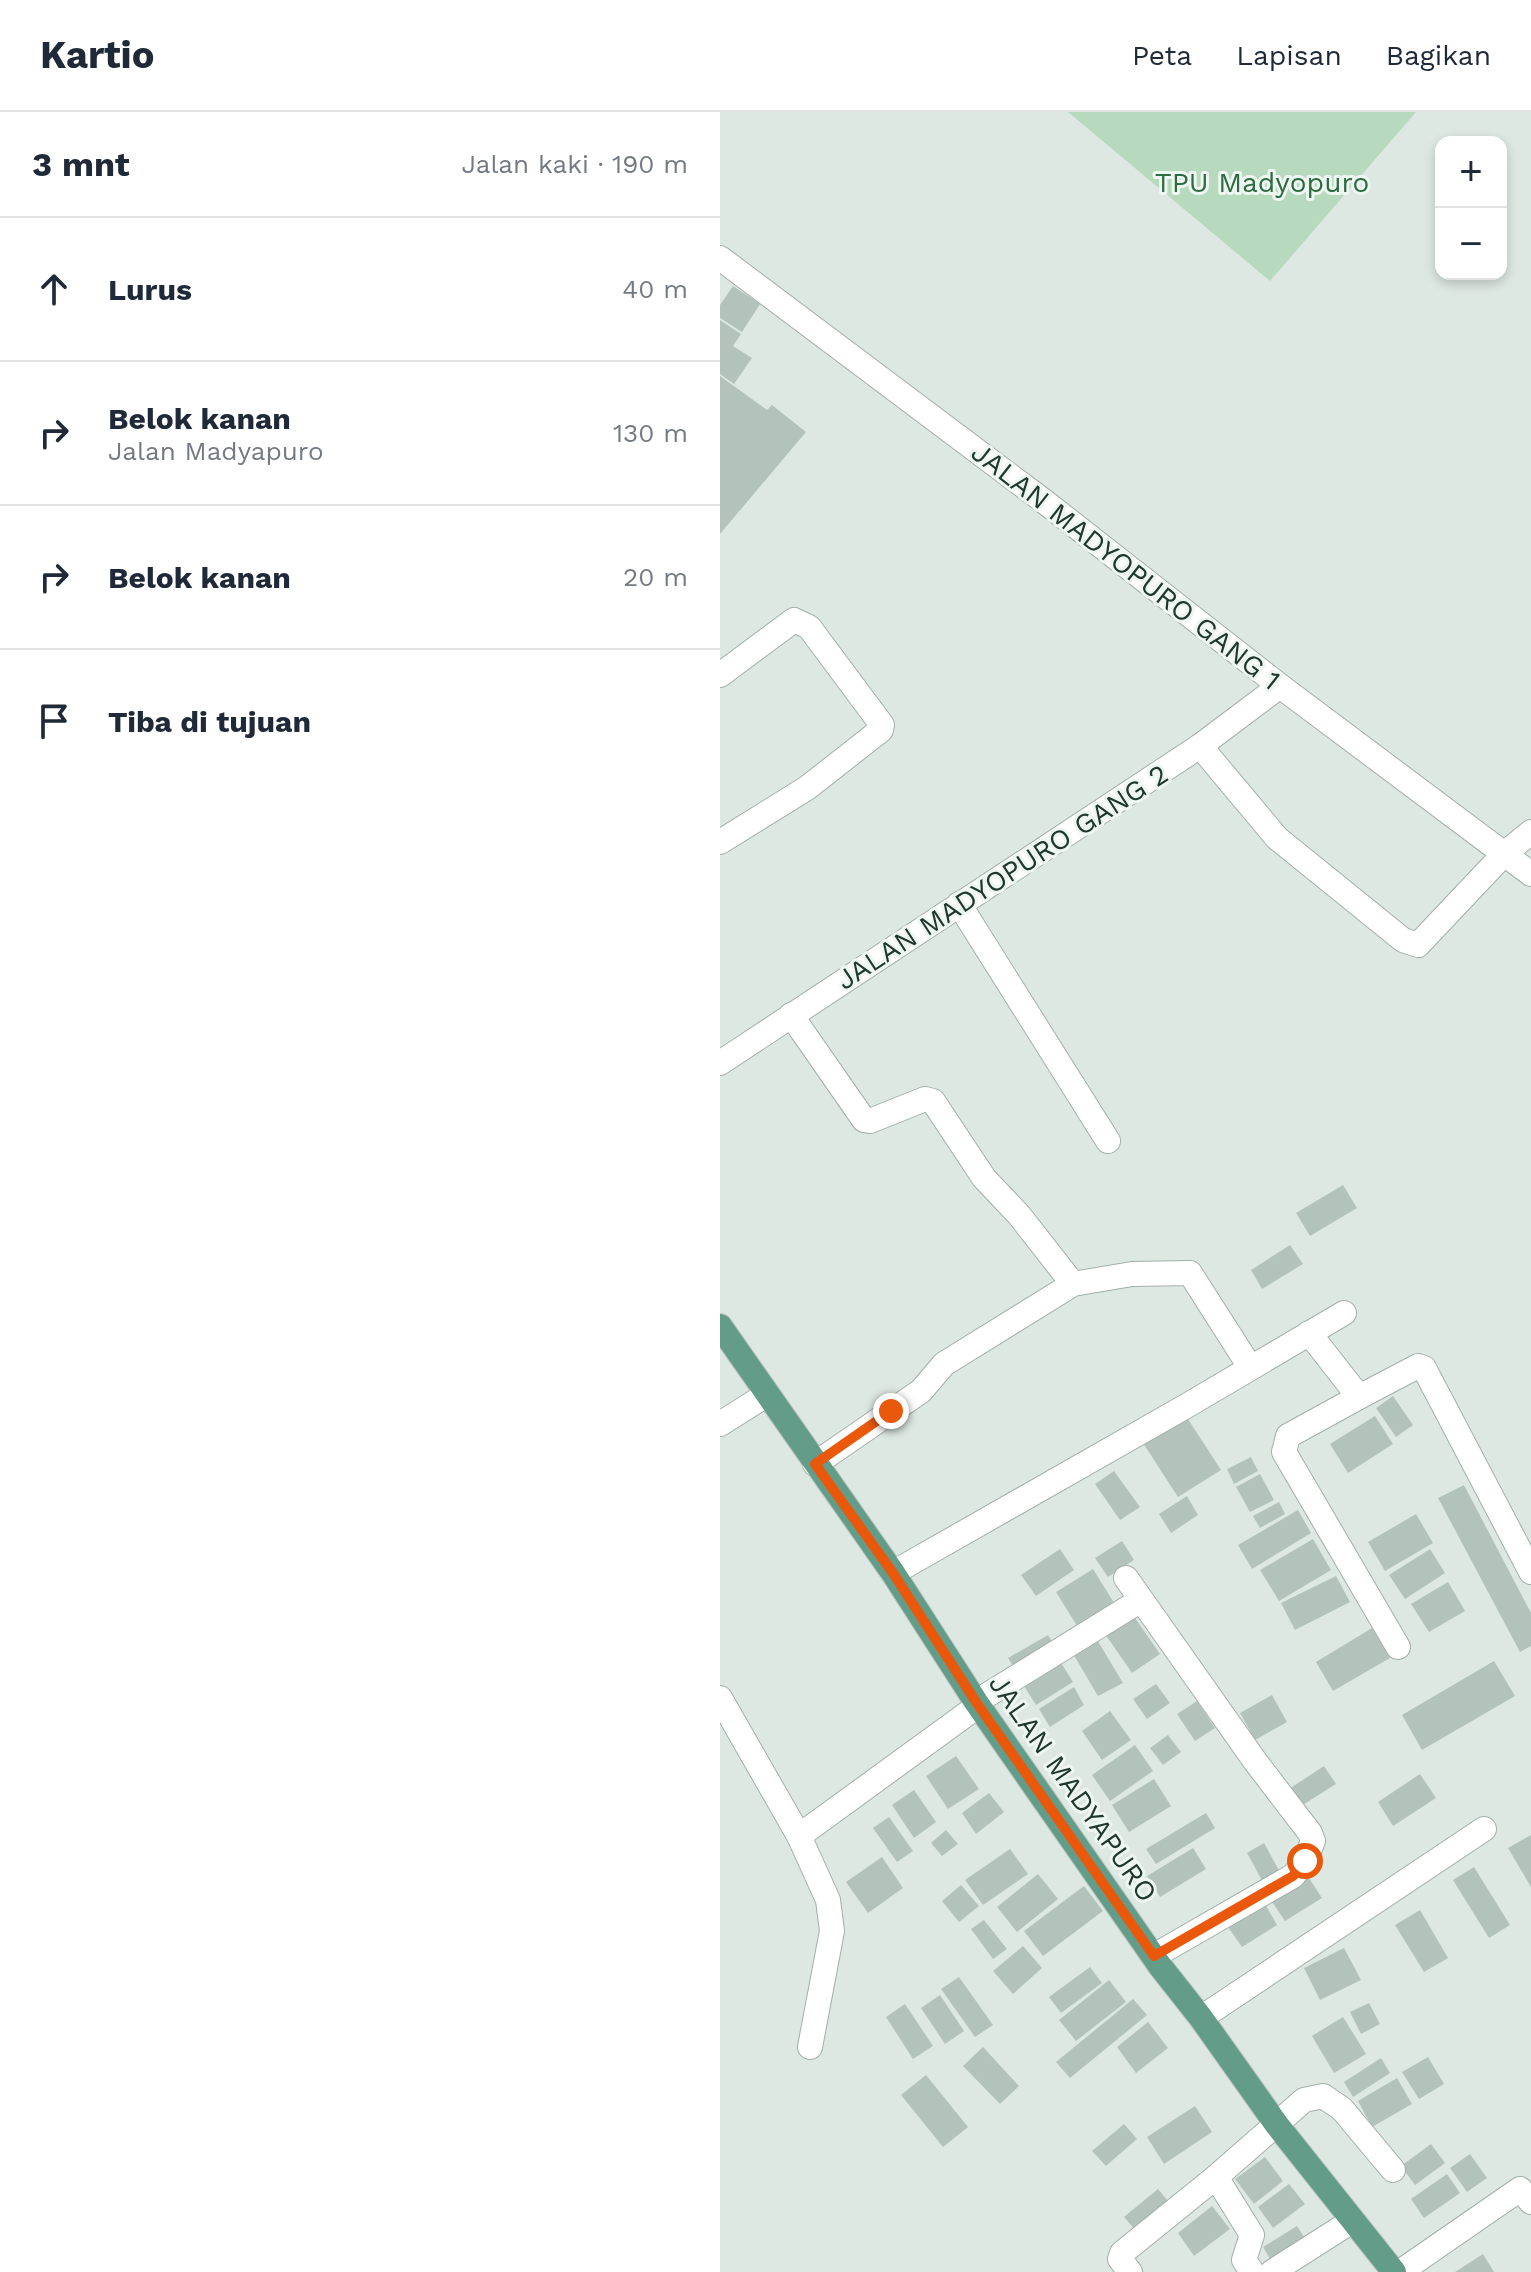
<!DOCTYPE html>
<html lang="id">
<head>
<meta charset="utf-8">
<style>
  body { margin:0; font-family:"Work Sans",sans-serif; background:#f6f6f7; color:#1f2937 }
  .controls { position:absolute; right:24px; top:24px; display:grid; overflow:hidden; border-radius:16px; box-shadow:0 4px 12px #0003 }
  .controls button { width:72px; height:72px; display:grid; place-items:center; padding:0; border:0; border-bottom:2px solid #e0e1e3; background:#fff; color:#1f2937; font:40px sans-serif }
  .stop { position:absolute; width:24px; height:24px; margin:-18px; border:6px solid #ea580c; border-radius:50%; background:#fff }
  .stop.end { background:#ea580c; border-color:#fff; box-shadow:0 2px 8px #0008 }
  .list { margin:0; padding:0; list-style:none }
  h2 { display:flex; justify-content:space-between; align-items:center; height:104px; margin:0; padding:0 32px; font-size:34px }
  h2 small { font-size:26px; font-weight:400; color:#747a83 }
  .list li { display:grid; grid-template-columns:52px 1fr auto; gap:24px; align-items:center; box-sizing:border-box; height:144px; padding:0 32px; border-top:2px solid #e0e1e3 }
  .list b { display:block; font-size:30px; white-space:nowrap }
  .list p { margin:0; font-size:26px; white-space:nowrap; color:#747a83 }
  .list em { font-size:26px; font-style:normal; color:#747a83 }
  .icon { flex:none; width:44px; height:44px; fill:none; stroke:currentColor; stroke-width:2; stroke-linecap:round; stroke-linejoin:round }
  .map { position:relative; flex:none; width:811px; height:2160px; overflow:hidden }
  header { display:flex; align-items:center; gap:48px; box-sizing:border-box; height:112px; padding:0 40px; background:#fff; border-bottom:2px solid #e0e1e3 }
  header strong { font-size:38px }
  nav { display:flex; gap:44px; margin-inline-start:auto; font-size:28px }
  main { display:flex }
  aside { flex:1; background:#fff }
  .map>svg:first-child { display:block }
  .green { fill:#b7d9be }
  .building { fill:#b3c3bc }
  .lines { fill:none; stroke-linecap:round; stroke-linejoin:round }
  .minor-casing { stroke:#a1afa9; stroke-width:26 }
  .major-casing { stroke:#bcc3c1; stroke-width:26 }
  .minor { stroke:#fff; stroke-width:24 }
  .major { stroke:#649c8a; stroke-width:24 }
  .route { stroke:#ea580c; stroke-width:10 }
  .labels { text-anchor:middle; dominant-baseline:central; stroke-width:6; stroke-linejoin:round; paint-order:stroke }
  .park-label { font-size:28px; fill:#2d6b40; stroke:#eef6f1 }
  .street-label { font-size:28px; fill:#20372f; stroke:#eef6f1 }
</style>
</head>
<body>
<header>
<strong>Kartio</strong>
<nav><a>Peta</a><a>Lapisan</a><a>Bagikan</a></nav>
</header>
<main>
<aside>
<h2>3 mnt<small>Jalan kaki · 190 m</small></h2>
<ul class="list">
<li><svg class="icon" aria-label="ahead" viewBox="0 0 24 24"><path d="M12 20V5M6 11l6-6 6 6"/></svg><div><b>Lurus</b></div><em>40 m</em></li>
<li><svg class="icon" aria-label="right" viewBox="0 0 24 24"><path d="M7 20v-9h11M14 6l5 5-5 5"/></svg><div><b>Belok kanan</b><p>Jalan Madyapuro</p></div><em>130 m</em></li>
<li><svg class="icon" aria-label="right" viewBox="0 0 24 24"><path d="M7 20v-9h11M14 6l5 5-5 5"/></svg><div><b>Belok kanan</b></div><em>20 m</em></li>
<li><svg class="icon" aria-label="arrive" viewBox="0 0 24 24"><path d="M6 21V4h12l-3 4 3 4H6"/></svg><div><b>Tiba di tujuan</b></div></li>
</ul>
</aside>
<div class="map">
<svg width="811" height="2160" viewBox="0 0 811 2160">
  <rect width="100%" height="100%" fill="#dee8e3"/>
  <polygon class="green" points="348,0 696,0 550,169"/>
  <g class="building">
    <polygon points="13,174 40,192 22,220 0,206 0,193"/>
    <polygon points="0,208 21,222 13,234 32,246 14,272 0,262"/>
    <polygon points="0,264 47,298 52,293 86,320 0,422"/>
    <polygon points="623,1073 637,1096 590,1124 576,1101"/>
    <polygon points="570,1133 583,1152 542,1177 531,1158"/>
    <polygon points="673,1284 693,1313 676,1325 656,1296"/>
    <polygon points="466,1304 501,1358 458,1385 423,1331"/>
    <polygon points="655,1304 673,1332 628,1361 610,1332"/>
    <polygon points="531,1345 538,1359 514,1372 507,1357"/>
    <polygon points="394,1359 420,1395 400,1408 375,1372"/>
    <polygon points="540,1362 554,1388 530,1400 516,1375"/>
    <polygon points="744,1373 811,1501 811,1534 800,1540 718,1386"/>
    <polygon points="467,1384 478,1403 451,1421 439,1402"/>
    <polygon points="559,1390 565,1402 540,1416 533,1404"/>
    <polygon points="578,1398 591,1421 532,1457 518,1433"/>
    <polygon points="696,1402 713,1431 665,1459 648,1430"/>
    <polygon points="593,1427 611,1458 559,1489 540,1458"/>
    <polygon points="402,1429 414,1448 388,1465 375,1446"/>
    <polygon points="340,1437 354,1458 316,1484 301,1463"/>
    <polygon points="710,1437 725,1461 685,1487 669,1463"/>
    <polygon points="373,1457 396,1494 359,1517 336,1480"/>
    <polygon points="616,1464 630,1490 575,1518 561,1491"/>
    <polygon points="728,1470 745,1499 709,1520 691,1492"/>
    <polygon points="411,1500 440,1542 412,1561 383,1519"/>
    <polygon points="652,1516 670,1546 613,1579 596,1550"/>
    <polygon points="328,1523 337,1538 297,1561 288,1546"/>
    <polygon points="376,1526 403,1571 378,1584 352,1540"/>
    <polygon points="338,1546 353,1570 316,1593 301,1569"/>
    <polygon points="774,1549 795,1584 702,1638 682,1603"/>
    <polygon points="436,1572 450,1591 427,1607 413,1587"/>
    <polygon points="354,1575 364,1593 330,1615 319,1597"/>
    <polygon points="552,1583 567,1610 535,1628 520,1601"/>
    <polygon points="477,1589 495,1616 475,1629 457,1602"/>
    <polygon points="390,1599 411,1628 382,1648 362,1619"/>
    <polygon points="448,1623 461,1640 443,1653 430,1636"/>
    <polygon points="415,1633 433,1659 390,1689 372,1663"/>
    <polygon points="236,1644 259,1677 228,1697 206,1664"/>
    <polygon points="604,1654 616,1672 581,1694 569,1677"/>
    <polygon points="700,1662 716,1686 673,1714 658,1690"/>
    <polygon points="434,1667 451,1694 409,1720 392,1693"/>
    <polygon points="194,1678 216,1710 194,1726 172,1693"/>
    <polygon points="269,1681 284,1700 256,1722 242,1701"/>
    <polygon points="486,1701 495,1716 436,1752 426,1737"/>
    <polygon points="169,1705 193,1739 177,1750 153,1716"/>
    <polygon points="226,1718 238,1732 222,1744 211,1731"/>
    <polygon points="811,1723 811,1775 788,1736"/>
    <polygon points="544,1731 561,1762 544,1772 527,1741"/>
    <polygon points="473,1736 486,1757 440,1785 427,1764"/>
    <polygon points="290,1737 308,1762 263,1793 245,1768"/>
    <polygon points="162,1745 183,1776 148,1801 126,1770"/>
    <polygon points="754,1755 790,1813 769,1826 733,1768"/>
    <polygon points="318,1762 338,1787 297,1820 277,1795"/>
    <polygon points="587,1763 602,1786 565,1809 550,1787"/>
    <polygon points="241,1773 259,1794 239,1810 222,1789"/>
    <polygon points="364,1774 383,1799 323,1844 304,1819"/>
    <polygon points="545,1792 557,1813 522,1835 508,1815"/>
    <polygon points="700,1798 728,1846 704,1860 675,1813"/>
    <polygon points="264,1808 287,1837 273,1847 251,1817"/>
    <polygon points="303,1834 322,1856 293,1882 273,1859"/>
    <polygon points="624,1836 641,1868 600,1888 584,1856"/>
    <polygon points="370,1855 382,1871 341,1901 329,1885"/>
    <polygon points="239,1865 273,1913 255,1925 221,1877"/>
    <polygon points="389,1868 406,1890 356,1929 339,1908"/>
    <polygon points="220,1883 244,1919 225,1932 201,1896"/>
    <polygon points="413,1887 427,1903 350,1966 336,1950"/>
    <polygon points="649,1891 660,1912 641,1922 630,1900"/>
    <polygon points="185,1892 213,1934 193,1947 166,1905"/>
    <polygon points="623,1905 646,1942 614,1961 592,1924"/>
    <polygon points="428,1910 448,1936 416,1961 397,1935"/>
    <polygon points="263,1935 299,1974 280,1992 243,1954"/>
    <polygon points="708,1945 724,1972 699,1987 682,1960"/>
    <polygon points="661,1946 670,1961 633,1985 624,1970"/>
    <polygon points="206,1963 248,2015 223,2035 181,1983"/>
    <polygon points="677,1966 692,1992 652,2015 638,1989"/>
    <polygon points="475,1994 492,2020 444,2052 427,2025"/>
    <polygon points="404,2012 417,2027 386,2054 372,2039"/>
    <polygon points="711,2032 725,2051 695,2073 681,2054"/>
    <polygon points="750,2042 767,2066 747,2080 730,2056"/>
    <polygon points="545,2045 563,2069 534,2092 515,2067"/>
    <polygon points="727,2062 740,2081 704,2106 691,2087"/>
    <polygon points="569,2072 585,2092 553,2116 538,2095"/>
    <polygon points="438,2077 452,2094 418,2121 404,2105"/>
    <polygon points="492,2094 510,2117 474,2144 458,2121"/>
    <polygon points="577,2114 589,2133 555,2155 543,2135"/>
    <polygon points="763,2142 774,2160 735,2160"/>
  </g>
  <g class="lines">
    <defs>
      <g id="minor">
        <polyline points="0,146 325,390 560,574 811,762"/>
        <polyline points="0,563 74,508 89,515 162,613 161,618 87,676 0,730"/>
        <polyline points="480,634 557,726 683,828 698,833 784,742 811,720"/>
        <polyline points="239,792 388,1029"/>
        <polyline points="71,903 144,1008 150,1009 205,987 213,989 264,1066 299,1103 353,1172"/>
        <polyline points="0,951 480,634 560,574"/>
        <polyline points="589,1221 639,1285 698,1254 704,1256 811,1460"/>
        <polyline points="639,1285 568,1324 564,1340 678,1535"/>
        <polyline points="0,1312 46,1283"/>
        <polyline points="95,1352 201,1279 224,1252 353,1172 412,1162 470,1161 530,1255"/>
        <polyline points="173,1461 468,1293 624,1201"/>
        <polyline points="406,1466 535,1649 590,1721 593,1729 585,1749 573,1764 434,1844"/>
        <polyline points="0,1586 79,1724 108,1788 112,1819 90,1935"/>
        <polyline points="256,1590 421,1488"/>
        <polyline points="79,1724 259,1593"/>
        <polyline points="481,1906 764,1717"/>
        <polyline points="496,2065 532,2123 524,2148 532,2160"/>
        <polyline points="410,2160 400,2147 402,2141 496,2065 584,1988 603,1984 622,1997 673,2058"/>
        <polyline points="552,2160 632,2109"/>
        <polyline points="680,2160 800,2077 811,2090"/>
      </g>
      <polyline id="major" points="0,1214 173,1461 256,1590 440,1854 481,1906 557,2013 674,2160"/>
    </defs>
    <use href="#minor" class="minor-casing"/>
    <use href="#major" class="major-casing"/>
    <use href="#minor" class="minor"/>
    <use href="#major" class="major"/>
  </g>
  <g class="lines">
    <polyline class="route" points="171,1299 95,1352 173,1461 256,1590 434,1844 573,1764 585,1749"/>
  </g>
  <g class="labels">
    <g class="park-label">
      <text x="542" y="70">TPU Madyopuro</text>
    </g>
    <g class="street-label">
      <text transform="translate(406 454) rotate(38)">JALAN MADYOPURO GANG 1</text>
      <text transform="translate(282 765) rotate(-33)">JALAN MADYOPURO GANG 2</text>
      <text transform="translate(353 1676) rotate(55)">JALAN MADYAPURO</text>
    </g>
  </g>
</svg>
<div class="controls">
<button>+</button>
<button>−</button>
</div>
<div class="stop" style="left:585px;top:1749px"></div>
<div class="stop end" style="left:171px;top:1299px"></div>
</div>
</main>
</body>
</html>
